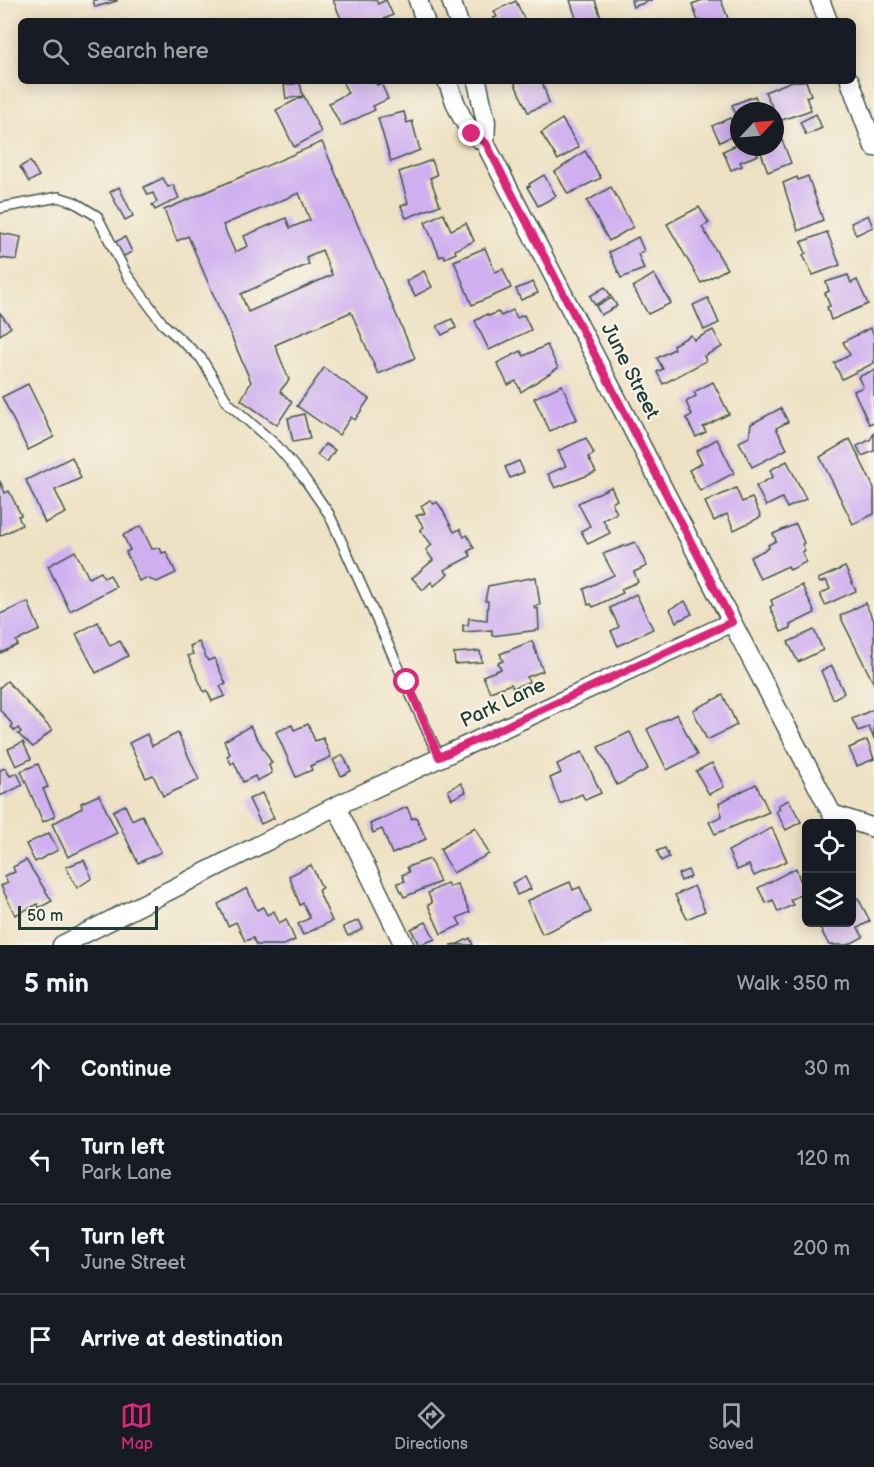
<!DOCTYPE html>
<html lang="en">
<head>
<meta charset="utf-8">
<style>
  body { margin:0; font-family:"Balsamiq Sans",sans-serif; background:#242831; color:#f1f3f6 }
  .controls { position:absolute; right:18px; bottom:18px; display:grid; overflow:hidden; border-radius:9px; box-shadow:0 3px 15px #0003 }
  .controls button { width:54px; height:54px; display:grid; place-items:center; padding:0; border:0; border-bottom:2px solid #363941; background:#171b24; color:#f1f3f6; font:30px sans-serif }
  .compass { position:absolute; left:730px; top:102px; width:54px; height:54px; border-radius:50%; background:#171b24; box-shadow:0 3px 15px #0003; rotate:64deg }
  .scale { position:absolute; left:18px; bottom:15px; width:140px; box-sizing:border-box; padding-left:6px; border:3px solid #1f3d34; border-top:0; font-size:16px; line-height:21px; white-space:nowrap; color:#1f3d34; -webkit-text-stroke:4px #f7f3e8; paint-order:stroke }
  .stop { position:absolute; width:18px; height:18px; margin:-14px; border:4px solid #db2777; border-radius:50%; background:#fff }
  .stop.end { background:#db2777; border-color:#fff; box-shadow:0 2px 6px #0008 }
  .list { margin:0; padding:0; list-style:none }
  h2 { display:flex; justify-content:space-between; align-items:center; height:78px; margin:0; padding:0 24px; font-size:26px }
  h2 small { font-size:20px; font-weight:400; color:#9ea1a6 }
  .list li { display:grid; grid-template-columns:39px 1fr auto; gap:18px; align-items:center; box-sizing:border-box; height:90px; padding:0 24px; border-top:2px solid #363941 }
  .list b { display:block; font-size:22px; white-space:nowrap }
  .list p { margin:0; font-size:20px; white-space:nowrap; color:#9ea1a6 }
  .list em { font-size:20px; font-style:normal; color:#9ea1a6 }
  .icon { flex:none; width:33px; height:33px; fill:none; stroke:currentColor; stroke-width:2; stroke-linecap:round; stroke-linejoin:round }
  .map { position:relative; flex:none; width:874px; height:945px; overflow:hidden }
  .search { position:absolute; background:#171b24; box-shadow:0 3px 15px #0003; left:18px; right:18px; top:18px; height:66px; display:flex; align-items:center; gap:15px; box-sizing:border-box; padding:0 21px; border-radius:9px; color:#9ea1a6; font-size:22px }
  .sheet { height:438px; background:#171b24 }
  nav { display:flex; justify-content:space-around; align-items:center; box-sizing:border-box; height:84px; border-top:2px solid #363941; background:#171b24; font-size:16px; color:#9ea1a6 }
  nav a { display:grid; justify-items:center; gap:3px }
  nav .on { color:#db2777 }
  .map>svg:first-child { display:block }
  .building { fill:#cfaff0; fill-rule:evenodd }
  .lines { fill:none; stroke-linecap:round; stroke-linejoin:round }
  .service-casing { stroke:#3e5649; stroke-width:12 }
  .minor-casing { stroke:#3e5649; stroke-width:21 }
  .service { stroke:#fff; stroke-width:9 }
  .minor { stroke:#fff; stroke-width:18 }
  .route { stroke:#db2777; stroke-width:8 }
  .labels { text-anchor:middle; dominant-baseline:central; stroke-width:4.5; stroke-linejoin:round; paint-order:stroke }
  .street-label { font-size:20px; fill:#1f3d34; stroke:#f7f3e8 }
</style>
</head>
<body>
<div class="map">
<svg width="874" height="945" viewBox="0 0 874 945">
  <rect width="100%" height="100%" fill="#f7f3e8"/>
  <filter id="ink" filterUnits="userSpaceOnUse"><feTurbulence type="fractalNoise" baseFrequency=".0167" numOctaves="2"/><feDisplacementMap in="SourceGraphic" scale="12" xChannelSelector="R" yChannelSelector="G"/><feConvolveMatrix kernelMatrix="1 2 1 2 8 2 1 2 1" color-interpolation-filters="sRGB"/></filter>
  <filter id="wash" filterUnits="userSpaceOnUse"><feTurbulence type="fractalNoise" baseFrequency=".008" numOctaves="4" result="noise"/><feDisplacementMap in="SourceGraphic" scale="24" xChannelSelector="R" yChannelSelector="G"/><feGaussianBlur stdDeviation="1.35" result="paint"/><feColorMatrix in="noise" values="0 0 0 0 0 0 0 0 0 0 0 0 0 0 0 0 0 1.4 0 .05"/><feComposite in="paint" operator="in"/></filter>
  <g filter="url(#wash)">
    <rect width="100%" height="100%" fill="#eee1c3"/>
    <g id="blocks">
      <g class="building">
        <polygon points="93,0 117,0 117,1 95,7"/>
        <polygon points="333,0 376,0 378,4 386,0 393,15 379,21 342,21"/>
        <polygon points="570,0 595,0 602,21 577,21"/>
        <polygon points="631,0 652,0 633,7"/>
        <polygon points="703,0 721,0 729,21 698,21 692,4"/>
        <polygon points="516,1 525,21 495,21 493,18 497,17 494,11"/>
        <polygon points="342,81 375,81 377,85 381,83 388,99 373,106 375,110 341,126 329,103 348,93"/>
        <polygon points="542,81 549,103 528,112 514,82"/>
        <polygon points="792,81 806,81 811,95 806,97 811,110 779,121 765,92"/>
        <polygon points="300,83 303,96 286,99 284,85"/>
        <polygon points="304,96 321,132 294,147 276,110"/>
        <polygon points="755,96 761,111 739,111 739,122 732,105"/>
        <polygon points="404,112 407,123 412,121 420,150 391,162 378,118"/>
        <polygon points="816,114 822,128 806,135 800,122"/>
        <polygon points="730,118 737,134 720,142 712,126"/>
        <polygon points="562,119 579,147 558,160 541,133"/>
        <polygon points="778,130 791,163 768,172 759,147 775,147 775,132"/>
        <path d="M322 142 415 358 378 374 351 312 275 345 289 380 280 391 292 402 277 425 241 400 251 382 188 236 177 241 164 210ZM299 193 310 220 290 228 286 218 244 236 248 246 235 252 223 225ZM322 250 332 275 248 312 241 294 309 264 306 257Z"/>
        <polygon points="739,144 739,147 754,147 758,155 740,162 742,166 731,170 723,151"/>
        <polygon points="585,151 601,178 568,194 555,172"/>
        <polygon points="432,160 437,175 430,178 440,205 406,218 401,206 408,203 399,172"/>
        <polygon points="30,161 39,176 29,182 20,167"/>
        <polygon points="544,175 556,196 538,206 527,187 530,186 529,184"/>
        <polygon points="808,176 823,220 798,231 783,183 797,177 798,180"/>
        <polygon points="163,178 168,187 173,185 179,198 155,210 152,205 157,202 153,193 148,195 144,187"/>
        <polygon points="119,187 133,216 125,220 110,192"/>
        <polygon points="611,187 633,227 609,241 587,201"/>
        <polygon points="699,207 709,223 702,227 727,269 701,283 667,224"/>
        <polygon points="443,213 451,230 466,223 474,241 455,250 456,253 445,258 444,255 440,257 425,222"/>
        <polygon points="868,215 873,227 856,235 851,223"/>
        <polygon points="827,232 840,265 813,275 803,255 806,253 801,242"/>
        <polygon points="0,233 21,237 17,260 0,258"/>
        <polygon points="125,237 132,252 122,257 115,242"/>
        <polygon points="638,237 644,251 638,254 644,269 621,278 609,252"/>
        <polygon points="485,248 495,272 503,269 511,288 472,305 454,261"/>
        <polygon points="424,271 432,287 415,296 406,281"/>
        <polygon points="654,274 671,303 648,314 633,287"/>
        <polygon points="848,275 851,283 857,280 868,304 831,320 827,307 830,306 825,293 829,291 826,282"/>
        <polygon points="533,282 538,293 521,300 516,289"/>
        <polygon points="605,287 611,296 595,305 590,296"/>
        <polygon points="612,298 617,306 601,315 596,306"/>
        <polygon points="708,298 719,323 704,330 693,305"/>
        <polygon points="513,310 517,318 524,315 531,330 489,350 475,321 487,314 489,316 498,312 501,316"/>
        <polygon points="0,313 11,327 0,335"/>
        <polygon points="452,319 456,328 442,335 437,326"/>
        <polygon points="870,328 874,335 874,363 842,379 834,363 850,355 843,342"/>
        <polygon points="713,330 722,347 704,356 706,361 663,384 657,372 663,369 657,358 674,349 673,345 691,335 694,340"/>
        <polygon points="547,345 558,368 521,392 516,381 508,385 497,363 521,351 524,356"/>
        <polygon points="324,368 369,399 355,420 351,417 339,435 297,406"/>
        <polygon points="874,370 874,422 869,424 854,391 863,387 858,377"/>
        <polygon points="713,382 729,414 703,427 706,432 696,437 686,418 692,415 686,402 696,396 694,392"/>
        <polygon points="28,384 54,437 28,450 2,397"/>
        <polygon points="562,385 577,419 550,431 534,398"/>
        <polygon points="781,408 788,422 776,428 787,449 752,467 739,442 749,437 751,424"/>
        <polygon points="304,414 310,439 293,442 288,418"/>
        <polygon points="874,433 874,451 862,456 857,446 870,440"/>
        <polygon points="586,438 594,454 588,457 596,472 555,488 548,474 566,466 558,451"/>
        <polygon points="717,439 734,473 700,491 689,470 702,463 696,451"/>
        <polygon points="850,439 874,488 874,514 853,524 820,457"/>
        <polygon points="325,444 335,450 327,462 317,455"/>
        <polygon points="72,457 81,478 55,490 66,513 45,523 26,480"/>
        <polygon points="519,461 524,472 510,478 505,467"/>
        <polygon points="787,461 806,499 787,508 782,498 766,506 756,486 773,477 770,470"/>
        <polygon points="0,481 5,493 9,491 21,515 18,516 22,525 0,536"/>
        <polygon points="611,487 617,500 612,503 617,513 603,520 610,533 588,544 581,531 590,526 578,503"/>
        <polygon points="736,488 742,502 752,498 761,517 734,530 727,514 714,521 705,502"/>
        <polygon points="430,500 434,504 437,502 442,509 454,532 460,529 464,537 467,535 474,548 468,551 471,556 444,570 448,574 434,586 431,582 423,590 412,578 433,560 426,550 432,545 420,530 424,527 416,516 425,513 421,506"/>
        <polygon points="796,524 804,543 802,544 805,551 802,552 806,562 790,570 788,566 760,579 750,557 769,548 768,545 776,541 773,534"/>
        <polygon points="141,526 152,549 160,548 162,553 166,552 176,573 157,582 146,578 139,581 126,552 130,550 123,535"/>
        <polygon points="635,542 647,566 634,572 638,582 621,589 623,593 593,607 591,604 588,605 584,589 614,575 603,554"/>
        <polygon points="75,551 89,578 101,572 104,578 110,575 116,587 70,611 48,566"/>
        <polygon points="845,567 856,591 825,605 820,594 830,589 826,580 820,583 818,579"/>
        <polygon points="536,577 540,605 534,606 535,609 538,608 539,630 492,636 492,630 463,632 463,625 468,625 469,618 487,620 488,601 485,601 488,586"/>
        <polygon points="802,585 815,613 790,625 791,628 781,632 770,607 773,605 771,600"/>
        <polygon points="636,594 653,629 618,646 611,631 619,627 610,608"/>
        <polygon points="685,601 692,614 676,622 670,609"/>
        <polygon points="28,602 40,630 16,641 18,645 0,653 0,614"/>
        <polygon points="865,603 874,621 874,684 840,616"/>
        <polygon points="98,622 110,646 120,641 128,656 96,673 76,634"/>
        <polygon points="814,630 823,650 798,662 788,642"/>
        <polygon points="532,641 543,671 527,677 529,682 513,688 511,684 490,692 483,676 501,669 498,663 503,661 500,654"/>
        <polygon points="199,642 208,661 214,658 226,684 220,686 225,696 212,701 207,690 204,692 188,656 193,654 190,646"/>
        <polygon points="480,651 482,662 455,664 454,653"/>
        <polygon points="832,666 844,693 833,699 821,671"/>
        <polygon points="7,681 52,730 33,747 18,734 21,732 18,728 15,731 11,727 13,725 0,710 0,687"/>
        <polygon points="723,695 737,725 707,740 693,710"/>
        <polygon points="874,709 874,739 869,727 858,731 852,719"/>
        <polygon points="677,714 697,755 667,770 647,729"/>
        <polygon points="308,724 315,741 323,738 331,757 310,766 312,770 296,777 276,732 292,725 294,730"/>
        <polygon points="250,726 272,763 269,765 272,773 257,781 255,776 243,782 234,762 231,764 227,756 230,754 224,741"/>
        <polygon points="630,732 648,769 617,785 598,747"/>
        <polygon points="178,733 199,780 163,796 153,775 146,778 129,743 147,734 152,746"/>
        <polygon points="867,740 874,759 857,766 849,748"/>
        <polygon points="23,742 31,759 16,766 8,749"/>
        <polygon points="582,752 601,793 585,800 582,794 560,804 550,778 561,773 557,764"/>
        <polygon points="343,755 351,771 341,776 333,760"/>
        <polygon points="712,763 724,787 709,794 696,771"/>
        <polygon points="38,764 48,787 43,789 55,816 43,822 21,771"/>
        <polygon points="5,768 10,776 17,773 23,785 0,796 0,770"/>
        <polygon points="461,783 466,792 452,799 448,790"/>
        <polygon points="756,784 769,812 715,834 709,822 722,816 719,803"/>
        <polygon points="262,793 274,818 261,824 249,799"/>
        <polygon points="99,795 117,833 68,857 52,824 82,808 81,803"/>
        <polygon points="789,800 801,822 786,830 776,811 780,809 778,805"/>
        <polygon points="125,805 132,820 142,815 161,852 138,863 113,811"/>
        <polygon points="407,807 412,819 416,817 426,839 392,854 382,829 373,833 370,824"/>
        <polygon points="475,827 489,854 453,873 440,849"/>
        <polygon points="772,828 787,861 754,876 749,865 737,870 728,851"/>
        <polygon points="49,833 58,850 35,862 26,844"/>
        <polygon points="665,848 669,857 661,861 657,851"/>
        <polygon points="430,859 440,882 404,897 397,883 405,881 402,875 409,872 407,867"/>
        <polygon points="26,860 52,901 39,908 38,904 15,915 1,886 8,883 4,876 15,872 13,867"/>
        <polygon points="84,860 92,878 77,888 66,867"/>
        <polygon points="311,865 322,888 318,890 332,921 303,935 298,924 310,918 303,903 300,905 289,876"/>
        <polygon points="796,868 804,893 790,900 793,905 778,912 773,900 766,903 758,888"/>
        <polygon points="688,870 691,877 681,881 678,874"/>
        <polygon points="525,877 531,889 517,895 512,883"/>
        <polygon points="570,882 573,890 580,887 591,912 542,934 527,901"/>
        <polygon points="447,883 449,887 457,884 470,912 457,918 461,925 441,934 428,905 432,903 428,893"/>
        <polygon points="694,886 705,911 687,919 675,895"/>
        <polygon points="247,888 257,910 263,907 267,915 274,911 279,923 286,919 295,940 284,945 256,945 253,938 245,941 236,922 228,926 218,904"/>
        <polygon points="858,898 870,921 858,928 863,937 848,945 829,945 820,928 825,925 824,922 852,922 852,902"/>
        <polygon points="359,920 363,929 348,936 343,927"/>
        <polygon points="426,922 435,939 419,945 411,929"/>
        <polygon points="470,938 473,945 450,945 458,944"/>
      </g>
    </g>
  </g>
  <g filter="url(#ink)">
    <use href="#blocks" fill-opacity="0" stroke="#3e5649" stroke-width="1.5"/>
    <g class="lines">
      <defs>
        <polyline id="service" points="0,208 58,197 74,202 97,216 127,275 163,324 201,358 228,403 277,446 304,478 329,514 439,757"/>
        <g id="minor">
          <polyline points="418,0 425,21"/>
          <polyline points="451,0 458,21"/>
          <polyline points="820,0 828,21"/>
          <path d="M447 81C457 106 462 128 485 143"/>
          <polyline points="477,81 486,122 485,143 732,622"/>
          <polyline points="850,81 874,147"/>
          <polyline points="336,806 404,945"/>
          <polyline points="62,945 336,806 732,622 832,814 874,828"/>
        </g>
      </defs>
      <use href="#service" class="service-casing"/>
      <use href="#minor" class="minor-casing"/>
      <use href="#service" class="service"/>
      <use href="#minor" class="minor"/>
    </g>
  </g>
  <g class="lines" filter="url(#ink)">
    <polyline class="route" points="407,682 439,757 732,622 486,143 472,134"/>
  </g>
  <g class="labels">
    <g class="street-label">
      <text transform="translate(630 371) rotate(63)">June Street</text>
      <text transform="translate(503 703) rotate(-25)">Park Lane</text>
    </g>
  </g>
</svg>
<div class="controls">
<button><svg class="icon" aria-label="locate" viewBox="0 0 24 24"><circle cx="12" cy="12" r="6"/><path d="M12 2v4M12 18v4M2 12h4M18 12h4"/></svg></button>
<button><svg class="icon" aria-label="layers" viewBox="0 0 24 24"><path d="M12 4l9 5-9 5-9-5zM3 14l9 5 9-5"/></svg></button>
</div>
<svg class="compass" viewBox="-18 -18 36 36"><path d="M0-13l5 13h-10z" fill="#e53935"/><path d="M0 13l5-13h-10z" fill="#9ea1a6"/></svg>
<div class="scale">50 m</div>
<div class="stop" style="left:407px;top:682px"></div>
<div class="stop end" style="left:472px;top:134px"></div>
<div class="search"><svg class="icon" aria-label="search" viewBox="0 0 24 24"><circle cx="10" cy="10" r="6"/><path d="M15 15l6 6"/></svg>Search here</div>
</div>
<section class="sheet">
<h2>5 min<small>Walk · 350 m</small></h2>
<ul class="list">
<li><svg class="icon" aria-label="ahead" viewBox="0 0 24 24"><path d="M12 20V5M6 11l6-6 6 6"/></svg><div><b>Continue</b></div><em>30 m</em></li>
<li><svg class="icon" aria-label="left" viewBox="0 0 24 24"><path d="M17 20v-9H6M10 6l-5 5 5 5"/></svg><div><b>Turn left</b><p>Park Lane</p></div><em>120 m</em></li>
<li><svg class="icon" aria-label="left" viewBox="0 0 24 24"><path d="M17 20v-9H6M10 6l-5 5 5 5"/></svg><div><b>Turn left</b><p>June Street</p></div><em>200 m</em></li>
<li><svg class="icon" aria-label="arrive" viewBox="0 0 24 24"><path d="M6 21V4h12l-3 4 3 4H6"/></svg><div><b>Arrive at destination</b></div></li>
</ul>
</section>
<nav>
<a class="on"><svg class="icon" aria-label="map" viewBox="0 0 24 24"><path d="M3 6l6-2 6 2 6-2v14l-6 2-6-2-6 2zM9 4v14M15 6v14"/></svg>Map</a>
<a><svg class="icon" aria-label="directions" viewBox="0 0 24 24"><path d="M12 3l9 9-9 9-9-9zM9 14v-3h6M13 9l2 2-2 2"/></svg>Directions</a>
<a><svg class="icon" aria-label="saved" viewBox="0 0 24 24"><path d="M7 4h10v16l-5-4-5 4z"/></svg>Saved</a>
</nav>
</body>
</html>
